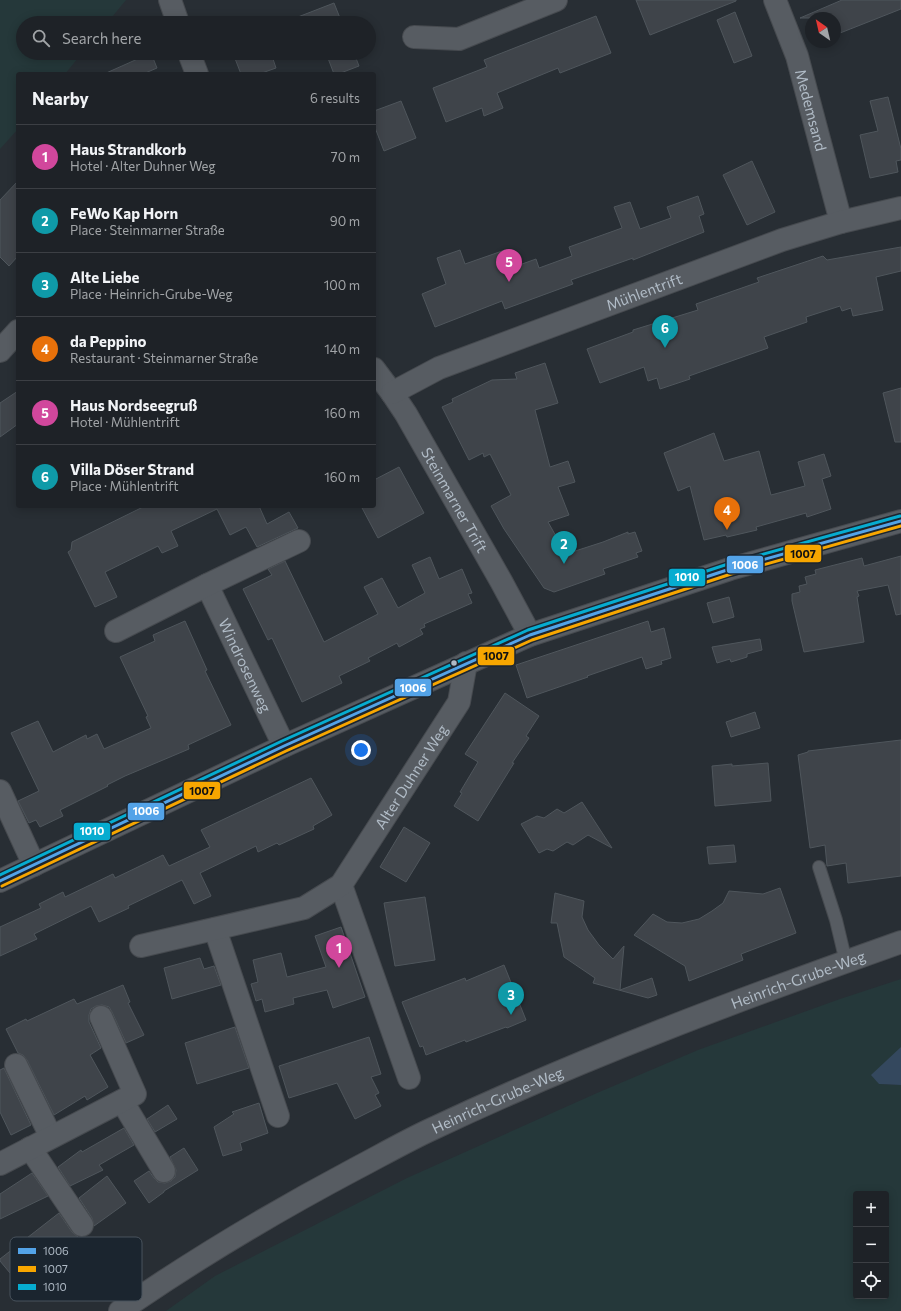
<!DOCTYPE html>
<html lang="en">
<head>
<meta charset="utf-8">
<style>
  body { margin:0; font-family:Commissioner,sans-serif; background:#2b2f33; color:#f1f3f6 }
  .controls { position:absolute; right:12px; bottom:12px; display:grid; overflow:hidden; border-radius:4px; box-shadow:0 2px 10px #0003 }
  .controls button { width:36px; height:36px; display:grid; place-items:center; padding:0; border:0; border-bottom:1px solid #3c3f44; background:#1e2227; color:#f1f3f6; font:20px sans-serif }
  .compass { position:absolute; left:805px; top:12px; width:36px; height:36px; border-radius:50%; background:#1e2227; box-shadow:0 2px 10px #0003; rotate:326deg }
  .you { position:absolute; left:361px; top:750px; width:14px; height:14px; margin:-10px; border:3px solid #fff; border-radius:50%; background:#1a73e8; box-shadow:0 0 0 6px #1a73e833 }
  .badge { display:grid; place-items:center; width:26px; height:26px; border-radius:50%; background:#1a73e8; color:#fff; font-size:13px; font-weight:700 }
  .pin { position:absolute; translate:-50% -33px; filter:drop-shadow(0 1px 2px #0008) }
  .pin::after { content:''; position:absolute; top:21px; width:14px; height:12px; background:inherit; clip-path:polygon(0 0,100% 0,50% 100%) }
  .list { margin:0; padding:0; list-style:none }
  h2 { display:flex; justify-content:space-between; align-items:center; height:52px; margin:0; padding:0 16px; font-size:17px }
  h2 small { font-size:13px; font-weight:400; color:#a1a4a7 }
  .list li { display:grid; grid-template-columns:26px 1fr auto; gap:12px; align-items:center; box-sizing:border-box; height:64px; padding:0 16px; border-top:1px solid #3c3f44 }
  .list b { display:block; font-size:15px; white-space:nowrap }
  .list p { margin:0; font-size:13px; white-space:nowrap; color:#a1a4a7 }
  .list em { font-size:13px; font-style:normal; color:#a1a4a7 }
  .icon { flex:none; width:22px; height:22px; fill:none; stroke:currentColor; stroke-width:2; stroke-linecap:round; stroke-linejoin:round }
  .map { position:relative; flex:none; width:901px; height:1311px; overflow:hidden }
  .search { position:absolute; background:#1e2227; box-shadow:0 2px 10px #0003; left:16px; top:16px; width:360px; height:44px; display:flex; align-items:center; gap:10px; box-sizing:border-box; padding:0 14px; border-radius:22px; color:#a1a4a7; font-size:15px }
  .panel { position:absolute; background:#1e2227; box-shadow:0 2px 10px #0003; left:16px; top:72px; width:360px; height:436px; border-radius:4px }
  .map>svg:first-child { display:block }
  .green { fill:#25383a; fill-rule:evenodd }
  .water { fill:#34485e }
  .building { fill:#3f444a; stroke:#4f565c }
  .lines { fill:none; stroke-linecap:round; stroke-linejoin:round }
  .service-casing { stroke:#464a4f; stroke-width:14 }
  .minor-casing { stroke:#464a4f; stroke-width:24 }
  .tertiary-casing { stroke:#464a4f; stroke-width:24 }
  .service { stroke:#575c62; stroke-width:12 }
  .minor { stroke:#575c62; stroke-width:22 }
  .tertiary { stroke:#575c62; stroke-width:22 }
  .bus-1-casing { stroke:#1b252f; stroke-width:6 }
  .bus-2-casing { stroke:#1b252f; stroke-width:6 }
  .bus-3-casing { stroke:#1b252f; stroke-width:6 }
  .bus-1 { stroke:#53a3e8; stroke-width:3 }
  .bus-2 { stroke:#f7a600; stroke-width:3 }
  .bus-3 { stroke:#06acd0; stroke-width:3 }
  .bus-dot { fill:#b0bbc6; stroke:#1b252f; stroke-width:1.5 }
  .labels { text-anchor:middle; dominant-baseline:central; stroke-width:3; stroke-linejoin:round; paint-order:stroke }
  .street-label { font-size:15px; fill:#b0bbc6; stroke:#1b252f }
  .key { fill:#1b252f; stroke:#48525c; stroke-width:1 }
  .key-label { font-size:11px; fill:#b0bbc6 }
  .line-badge { stroke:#1b252f; stroke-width:1.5 }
  .badge-label { font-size:11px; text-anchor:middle; font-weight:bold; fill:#fff }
  .pale-badge-label { font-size:11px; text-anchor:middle; font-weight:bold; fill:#111 }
</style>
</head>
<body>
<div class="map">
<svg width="901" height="1311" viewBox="0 0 901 1311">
  <rect width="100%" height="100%" fill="#282e34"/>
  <g class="green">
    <polygon points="0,0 126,0 107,23 23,23 23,53 82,53 65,74 18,74 18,129 0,149"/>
    <path d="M901 979V1047L879 1084 901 1085V1311H166L215 1276 407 1178 597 1093 698 1050 840 999ZM856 1194H886V1296H856Z"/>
  </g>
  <polygon class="water" points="901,1047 901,1085 879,1084 871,1075"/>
  <g class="building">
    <polygon points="636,0 736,0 736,1 650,35"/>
    <polygon points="842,0 901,0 901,9 835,35 835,18 800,18"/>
    <polygon points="334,3 342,23 286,23 285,22"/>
    <polygon points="735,12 752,56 734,63 717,20"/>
    <polygon points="596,16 611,53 560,73 558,68 497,93 503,108 484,116 482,108 446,122 433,88 487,67 484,60"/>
    <polygon points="151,53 157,68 143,74 104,74"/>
    <polygon points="243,53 271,53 276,68 259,74 241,74 234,56"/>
    <polygon points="326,53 354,53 359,66 338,74 334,74"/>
    <polygon points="888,97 901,149 901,160 896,161 898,172 870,178 860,135 878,131 870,101"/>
    <polygon points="401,101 416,138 384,151 374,125 374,111"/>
    <polygon points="752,161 775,212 747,225 723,175"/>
    <polygon points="18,181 18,256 9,266 0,257 0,200"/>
    <polygon points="698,196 704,214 699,216 704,232 633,260 633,258 571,280 573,284 505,309 502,301 435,327 422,294 446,284 437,258 460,250 465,264 505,250 511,268 536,259 539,268 572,256 569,247 622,228 614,207 630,202 640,229 671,218 667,207"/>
    <polygon points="901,247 901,271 876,277 883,310 853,316 851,308 842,311 840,306 806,317 807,322 764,337 768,348 689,376 690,379 660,389 657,378 648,381 644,367 600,383 587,349 633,332 633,330 698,310 696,304 759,282 757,278 823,256 827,260"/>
    <polygon points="545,363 558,403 535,410 550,467 568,461 575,482 558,487 569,515 548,522 566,554 603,542 628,532 628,534 635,532 642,551 636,553 638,557 603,569 605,574 554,592 544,588 504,529 491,506 511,495 490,454 484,457 483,453 469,460 442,407 453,402 452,399 492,380 517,379 515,373"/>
    <polygon points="901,388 901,442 895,442 883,393"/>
    <polygon points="18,391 18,424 0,437 0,403"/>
    <polygon points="714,433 724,461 759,451 771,495 805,486 798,462 824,454 831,476 822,479 831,509 807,517 806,513 756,527 757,530 727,537 726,535 704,540 690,486 678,491 664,453"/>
    <polygon points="399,467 424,513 378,538 361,506 374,506 374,480"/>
    <polygon points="145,506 259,506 267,524 289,512 298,528 257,547 246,527 230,535 217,509 171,531 178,546 162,553 158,546 105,572 117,597 95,607 68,552 71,550 72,542"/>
    <polygon points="901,556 901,614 896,615 888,585 857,591 859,596 857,597 864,642 804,652 792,601 792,594 800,592 799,586 807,584 805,577 816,574 815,570 862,558 864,566"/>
    <polygon points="430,557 439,579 462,569 472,593 468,594 472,603 424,624 425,627 420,629 423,634 399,647 397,643 368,658 370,661 339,676 342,683 302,702 272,638 268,640 243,589 272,575 268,569 285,561 324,642 378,614 364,587 382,578 398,608 425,593 412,565"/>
    <polygon points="729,597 734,617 713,623 707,603"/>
    <polygon points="185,621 207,670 205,671 231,725 188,745 189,749 125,776 107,785 108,786 60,810 63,816 40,827 36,820 29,823 18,801 39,791 11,733 38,721 53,752 86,735 87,739 97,734 104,749 151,728 146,717 148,716 120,657 155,641 153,635"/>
    <polygon points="648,621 651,632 664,628 671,658 661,661 662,664 646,669 642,657 587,676 588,677 527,698 516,665"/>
    <polygon points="760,639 762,650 747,654 747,657 731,662 730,659 717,663 712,647"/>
    <polygon points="505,693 539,716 526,736 529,738 512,763 514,763 478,821 454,806 462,793 460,792 478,762 465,754"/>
    <polygon points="755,712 760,728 731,737 726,722"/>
    <polygon points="901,740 901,876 848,883 846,863 827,866 825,845 810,848 798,755 808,752 808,751"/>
    <polygon points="768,763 771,801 715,806 712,766 732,764 732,766"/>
    <polygon points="311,778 332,815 313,826 314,829 279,845 277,843 258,852 256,846 200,873 211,896 194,904 182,880 128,906 129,908 99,922 91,906 34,934 37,939 0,956 0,927 41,908 39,904 63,892 65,897 113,874 115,878 163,855 169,866 210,847 201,830"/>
    <polygon points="582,802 612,848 588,835 573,845 567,842 553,851 547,849 539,853 521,824 537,816 544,818 557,809 564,813"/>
    <polygon points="404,827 430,843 406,882 380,867"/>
    <polygon points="734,845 736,862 709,864 707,847"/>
    <polygon points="780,888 796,933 741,954 743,960 689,981 685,966 634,935 653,914 667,922 682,923 699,919 712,911 723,903 729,891 763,894"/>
    <polygon points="555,893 584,901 582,917 588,930 599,945 613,959 624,946 620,990 652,978 657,995 648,998 593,983 595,978 564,957 557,923 551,923"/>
    <polygon points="425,897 435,960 395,966 384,903"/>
    <polygon points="341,927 365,997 333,1008 327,990 293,998 294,1004 265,1012 262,999 256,1001 251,984 258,982 253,960 281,953 287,977 326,967 315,936"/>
    <polygon points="200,958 204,969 214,966 221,985 172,999 164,968"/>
    <polygon points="504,965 526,1020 507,1028 506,1027 466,1042 465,1040 426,1055 423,1046 420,1047 402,1002 465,978 466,981"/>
    <polygon points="123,985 130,1002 128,1003 144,1035 126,1043 112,1012 109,1007 102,1005 96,1006 91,1009 89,1015 89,1022 101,1048 90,1055 108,1087 87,1100 85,1096 54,1115 27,1060 23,1055 18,1053 6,1029 26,1019 27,1021 74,999 77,1004"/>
    <polygon points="235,1027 249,1068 197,1084 185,1043"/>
    <polygon points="369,1037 381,1074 371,1077 379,1093 375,1095 381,1106 355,1119 337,1083 289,1098 279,1066"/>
    <polygon points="4,1068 31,1125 11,1135 0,1112 0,1070"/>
    <polygon points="259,1103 268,1133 240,1143 242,1150 223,1156 214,1127 234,1114 232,1112"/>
    <polygon points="168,1105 177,1119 155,1132 147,1119"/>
    <polygon points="124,1128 134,1145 99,1165 103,1170 70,1186 58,1167 81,1150 82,1152"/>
    <polygon points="184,1148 198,1170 164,1191 164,1192 149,1203 134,1181 149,1171 154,1178 158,1182 165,1183 171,1181 175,1177 176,1170 170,1157"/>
    <polygon points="32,1173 48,1196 0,1219 0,1194"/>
    <polygon points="107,1176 126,1203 94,1226 92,1218 79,1198"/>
    <polygon points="59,1213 72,1232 78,1237 77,1237 81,1242 54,1263 43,1248 10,1273 0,1261 0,1259"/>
  </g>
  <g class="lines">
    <defs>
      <polyline id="service" points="819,867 836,920 846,962"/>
      <g id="minor">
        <polyline points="170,0 178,23"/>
        <path id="s1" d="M775 0 797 56 841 222"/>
        <polyline points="414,37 459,39 556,0"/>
        <polyline points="189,53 197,74"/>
        <polyline points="0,351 18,331"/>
        <path id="s2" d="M374 369 392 393 406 414 501 581 530 635"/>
        <path id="s3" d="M392 393 439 368 782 240 841 222 901 208"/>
        <path id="s4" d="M207 585 284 746"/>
        <polyline points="116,631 207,585 299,541"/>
        <polyline points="0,791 34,865"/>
        <polyline points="0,881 284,746 530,635 730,569 901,521"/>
        <polyline points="341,885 409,1078"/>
        <polyline points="215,929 278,1116"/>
        <path id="s5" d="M141 946 304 908 341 885 459 702 466 663"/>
        <polyline points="16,1065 51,1137"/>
        <polyline points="122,1101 164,1171"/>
        <polyline points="30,1148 82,1225"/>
        <polyline points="0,1164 135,1094 101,1017"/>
      </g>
      <g id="tertiary">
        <path id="s6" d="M120 1311C195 1259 274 1212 355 1169 380 1156 406 1141 432 1129 584 1057 743 998 901 942"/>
      </g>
    </defs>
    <use href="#service" class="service-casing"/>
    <use href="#minor" class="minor-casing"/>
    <use href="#tertiary" class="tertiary-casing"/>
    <use href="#service" class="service"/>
    <use href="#minor" class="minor"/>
    <use href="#tertiary" class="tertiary"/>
    <defs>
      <polyline id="bus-1" points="0,881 284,746 530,635 730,569 901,521"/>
      <polyline id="bus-2" points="2,886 286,751 532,640 731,574 901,526"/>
      <polyline id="bus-3" points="0,875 282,741 528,630 728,564 900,516"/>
    </defs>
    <use href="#bus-1" class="bus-1-casing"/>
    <use href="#bus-2" class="bus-2-casing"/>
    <use href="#bus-3" class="bus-3-casing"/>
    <use href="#bus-1" class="bus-1"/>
    <use href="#bus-2" class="bus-2"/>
    <use href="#bus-3" class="bus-3"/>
  </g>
  <circle class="bus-dot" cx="454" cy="663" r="3.5"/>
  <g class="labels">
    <g class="street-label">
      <text stroke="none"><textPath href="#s1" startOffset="116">Medemsand</textPath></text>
      <text stroke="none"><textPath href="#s3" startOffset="272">Mühlentrift</textPath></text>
      <text stroke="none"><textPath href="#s2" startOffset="154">Steinmarner Trift</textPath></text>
      <text stroke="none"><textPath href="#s4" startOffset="89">Windrosenweg</textPath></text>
      <text stroke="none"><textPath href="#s5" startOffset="340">Alter Duhner Weg</textPath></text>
      <text stroke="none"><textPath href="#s6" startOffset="757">Heinrich-Grube-Weg</textPath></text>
      <text stroke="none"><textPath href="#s6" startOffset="433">Heinrich-Grube-Weg</textPath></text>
    </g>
  </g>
  <rect x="10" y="1237" width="132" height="64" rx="6" class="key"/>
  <rect x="18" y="1248" width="18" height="6" fill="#53a3e8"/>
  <rect x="18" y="1266" width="18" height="6" fill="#f7a600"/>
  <rect x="18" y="1284" width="18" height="6" fill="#06acd0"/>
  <g class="key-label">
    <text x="43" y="1255">1006</text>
    <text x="43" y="1273">1007</text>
    <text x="43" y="1291">1010</text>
  </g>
  <g class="line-badge">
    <rect x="784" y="544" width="38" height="19" rx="4" fill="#f7a600"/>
    <rect x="726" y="555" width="38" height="19" rx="4" fill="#53a3e8"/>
    <rect x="668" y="568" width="38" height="19" rx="4" fill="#06acd0"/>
    <rect x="477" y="646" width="38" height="20" rx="4" fill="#f7a600"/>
    <rect x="394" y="678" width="38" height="19" rx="4" fill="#53a3e8"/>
    <rect x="183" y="781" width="38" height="19" rx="4" fill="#f7a600"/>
    <rect x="127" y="802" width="38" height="19" rx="4" fill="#53a3e8"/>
    <rect x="73" y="822" width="38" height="19" rx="4" fill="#06acd0"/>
  </g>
  <g class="badge-label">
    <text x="745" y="569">1006</text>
    <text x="687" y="581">1010</text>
    <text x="413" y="692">1006</text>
    <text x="146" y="815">1006</text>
    <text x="92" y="835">1010</text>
  </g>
  <g class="pale-badge-label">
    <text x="803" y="558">1007</text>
    <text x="496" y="660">1007</text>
    <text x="202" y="795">1007</text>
  </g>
</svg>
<div class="controls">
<button>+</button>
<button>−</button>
<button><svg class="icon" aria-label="locate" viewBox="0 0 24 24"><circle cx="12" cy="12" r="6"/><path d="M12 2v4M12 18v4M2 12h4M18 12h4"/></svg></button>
</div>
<svg class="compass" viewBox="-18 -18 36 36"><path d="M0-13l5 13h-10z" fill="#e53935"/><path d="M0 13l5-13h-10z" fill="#a1a4a7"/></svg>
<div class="you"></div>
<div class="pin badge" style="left:339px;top:968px;background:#d1479c">1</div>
<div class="pin badge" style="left:564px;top:564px;background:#0f9aa8">2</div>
<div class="pin badge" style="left:511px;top:1015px;background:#0f9aa8">3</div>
<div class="pin badge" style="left:727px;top:530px;background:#e8710a">4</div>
<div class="pin badge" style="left:509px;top:282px;background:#d1479c">5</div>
<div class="pin badge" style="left:665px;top:348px;background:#0f9aa8">6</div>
<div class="search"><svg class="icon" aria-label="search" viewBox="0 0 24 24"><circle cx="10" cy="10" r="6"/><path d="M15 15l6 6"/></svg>Search here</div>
<section class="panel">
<h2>Nearby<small>6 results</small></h2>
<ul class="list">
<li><span class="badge" style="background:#d1479c">1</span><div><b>Haus Strandkorb</b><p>Hotel · Alter Duhner Weg</p></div><em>70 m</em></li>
<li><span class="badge" style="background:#0f9aa8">2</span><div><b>FeWo Kap Horn</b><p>Place · Steinmarner Straße</p></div><em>90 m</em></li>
<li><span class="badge" style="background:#0f9aa8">3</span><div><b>Alte Liebe</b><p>Place · Heinrich-Grube-Weg</p></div><em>100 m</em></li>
<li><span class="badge" style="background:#e8710a">4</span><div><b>da Peppino</b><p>Restaurant · Steinmarner Straße</p></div><em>140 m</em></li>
<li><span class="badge" style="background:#d1479c">5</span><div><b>Haus Nordseegruß</b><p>Hotel · Mühlentrift</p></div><em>160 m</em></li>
<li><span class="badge" style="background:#0f9aa8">6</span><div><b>Villa Döser Strand</b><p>Place · Mühlentrift</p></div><em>160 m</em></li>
</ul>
</section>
</div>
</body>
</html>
